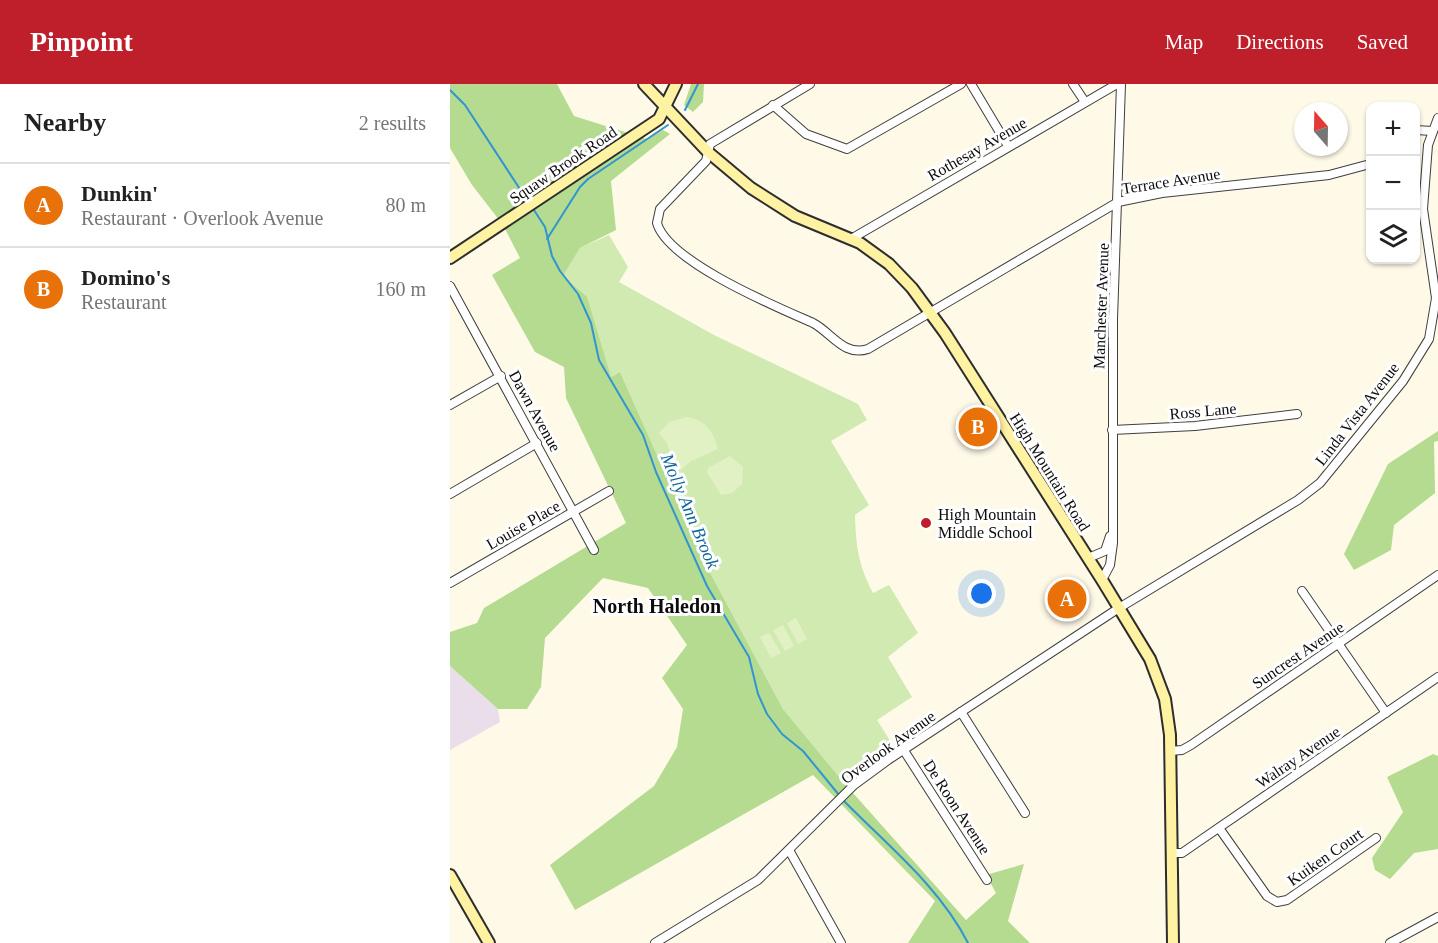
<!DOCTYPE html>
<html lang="en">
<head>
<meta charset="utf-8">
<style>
  body { margin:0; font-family:Georgia,serif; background:#f6f6f6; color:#222 }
  .controls { position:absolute; right:18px; top:18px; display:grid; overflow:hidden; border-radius:12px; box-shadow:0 2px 4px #0004 }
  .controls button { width:54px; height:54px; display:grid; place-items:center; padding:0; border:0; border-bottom:2px solid #e0e0e0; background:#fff; color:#222; font:30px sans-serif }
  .compass { position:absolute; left:844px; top:18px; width:54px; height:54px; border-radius:50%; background:#fff; box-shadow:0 2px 4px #0004; rotate:340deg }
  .you { position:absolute; left:532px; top:510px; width:21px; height:21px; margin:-15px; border:4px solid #fff; border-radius:50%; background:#1a73e8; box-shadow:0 0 0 9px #1a73e833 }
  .badge { display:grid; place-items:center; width:39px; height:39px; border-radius:50%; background:#be1f2b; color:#fff; font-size:20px; font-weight:700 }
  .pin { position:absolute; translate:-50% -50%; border:3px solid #fff; box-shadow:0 2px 6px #0006 }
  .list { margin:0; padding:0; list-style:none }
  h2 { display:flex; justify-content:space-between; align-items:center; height:78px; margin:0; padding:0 24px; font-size:26px }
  h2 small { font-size:20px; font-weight:400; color:#767676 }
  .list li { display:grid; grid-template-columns:39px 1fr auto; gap:18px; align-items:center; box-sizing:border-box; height:84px; padding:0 24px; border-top:2px solid #e0e0e0 }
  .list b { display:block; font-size:22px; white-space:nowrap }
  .list p { margin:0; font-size:20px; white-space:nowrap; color:#767676 }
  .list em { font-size:20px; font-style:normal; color:#767676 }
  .icon { flex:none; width:33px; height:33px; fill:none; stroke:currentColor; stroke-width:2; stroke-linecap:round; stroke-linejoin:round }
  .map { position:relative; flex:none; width:988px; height:859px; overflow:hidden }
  header { display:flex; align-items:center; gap:36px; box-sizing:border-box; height:84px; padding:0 30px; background:#be1f2b; color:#fff }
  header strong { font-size:28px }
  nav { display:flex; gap:33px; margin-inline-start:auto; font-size:21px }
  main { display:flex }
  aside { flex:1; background:#fff }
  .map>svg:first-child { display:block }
  .industrial { fill:#e9deea }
  .green { fill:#d0eab2 }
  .forest { fill:#b4db90 }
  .pitch { fill:#e2f1c4 }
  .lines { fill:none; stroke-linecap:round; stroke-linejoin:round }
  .stream { stroke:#3095d1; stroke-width:2 }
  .street-casing { stroke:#3e3e3e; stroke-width:10 }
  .secondary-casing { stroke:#2d2d2d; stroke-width:14 }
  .street { stroke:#fff; stroke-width:8 }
  .secondary { stroke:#fff2a3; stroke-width:10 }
  .poi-dot { fill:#be1f2b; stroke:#fff; stroke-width:2 }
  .labels { text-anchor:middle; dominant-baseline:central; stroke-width:6; stroke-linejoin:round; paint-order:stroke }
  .street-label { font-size:16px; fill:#0b0b0b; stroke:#fff }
  .poi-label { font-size:16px; fill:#0b0b0b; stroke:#fff; text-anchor:start }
  .water-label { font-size:18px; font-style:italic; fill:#11659f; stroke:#fff }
  .quarter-label { font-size:20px; font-weight:bold; fill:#0b0b0b; stroke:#fff }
</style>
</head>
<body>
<header>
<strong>Pinpoint</strong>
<nav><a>Map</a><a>Directions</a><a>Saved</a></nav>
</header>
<main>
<aside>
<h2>Nearby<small>2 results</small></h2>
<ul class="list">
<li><span class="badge" style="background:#e8710a">A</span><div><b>Dunkin'</b><p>Restaurant · Overlook Avenue</p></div><em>80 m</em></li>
<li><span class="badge" style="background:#e8710a">B</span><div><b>Domino's</b><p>Restaurant</p></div><em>160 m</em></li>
</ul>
</aside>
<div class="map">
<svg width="988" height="859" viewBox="0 0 988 859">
  <rect width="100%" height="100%" fill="#fffae8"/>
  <polygon class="industrial" points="0,582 48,625 50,638 0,666"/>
  <path class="green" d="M159 151 178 183 169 198 264 251 408 320 417 336 381 357 419 421 405 431C406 462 408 480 423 509L439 501 468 549 438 573 462 613 427 636 444 663 395 700 333 625 257 483 170 288 161 293 113 192 130 164Z"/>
  <g class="forest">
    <polygon points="0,0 107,0 124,32 197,55 213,46 220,50 161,97 166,146 130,164 113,192 137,213 161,293 170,288 257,483 333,625 395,700 516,836 546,809 536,791 574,780 558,837 580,859 458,859 485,817 363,691 125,826 100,781 204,702 227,663 233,625 212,594 237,561 198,504 153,494 95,554 91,603 77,625 48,625 0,582 0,548 27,539 34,524 176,439 116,314 114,283 85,268 42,191 70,174 53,141 22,101 0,64"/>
    <polygon points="241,0 254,0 253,18 243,28 234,21"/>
    <polygon points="988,347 988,357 984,358 985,409 944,441 941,466 904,486 894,470 938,380"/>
    <polygon points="983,670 988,672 988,765 964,769 940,795 925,786 922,774 953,728 937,693"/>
  </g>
  <g class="pitch">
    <path d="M237 333C256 336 263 347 268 365L241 377 231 386 225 384 217 359 209 349 219 338Z"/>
    <polygon points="280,372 293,383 292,400 282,409 271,411 257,388 258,384"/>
    <polygon points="346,534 357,555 348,560 337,539"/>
    <polygon points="333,541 344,562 335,567 323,546"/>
    <polygon points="319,549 331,569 321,574 310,553"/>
  </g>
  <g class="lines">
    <g class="stream">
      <polyline points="0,6 15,21 79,119"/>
      <polyline points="235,26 248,0"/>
      <polyline points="82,123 95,143 102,172 110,187 128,210 141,239 149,276 193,351 206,388 257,502 299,573 308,610 317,630 332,650 353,667 389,711"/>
      <polyline points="97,155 130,103 138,95 218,41"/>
      <path d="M393 716C437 761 489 802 518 859"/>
    </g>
    <defs>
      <g id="street">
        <path d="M360 0 260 60 256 77 210 125 207 139C218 178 327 223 363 239 382 249 394 273 418 265L668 118 712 109 879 91 920 80"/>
        <polyline points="521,0 558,62"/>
        <polyline points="623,0 635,18"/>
        <polyline points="323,21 356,50 397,65 511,0"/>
        <polyline points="966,46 982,47"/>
        <polyline points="401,155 667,0"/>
        <polyline points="0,202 144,466"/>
        <polyline points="0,321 51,292"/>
        <polyline points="662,346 745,342 847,330"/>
        <polyline points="0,410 87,359"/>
        <polyline points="638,474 655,467 660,452"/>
        <polyline points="652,496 660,481 663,459 663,235 671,0"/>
        <polyline points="0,499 159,407"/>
        <polyline points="852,507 936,629"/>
        <polyline points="511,628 575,729"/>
        <polyline points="453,665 537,796"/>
        <polyline points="720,667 732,666 741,661 988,491"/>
        <polyline points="769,744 817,812 827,818 837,816 926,754"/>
        <polyline points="339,766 391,859"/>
        <polyline points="721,769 732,769 988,593"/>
        <polyline points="205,859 308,796 404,701 438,676 669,524 848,416 870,399 953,297 979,255 986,214 973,125 978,61 988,34"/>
        <polyline points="940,859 988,833"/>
      </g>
      <g id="secondary">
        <polyline points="194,0 258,68 301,104 345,132 410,159 439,180 462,204 495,249 652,496 700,575 715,615 720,651 723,859"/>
        <polyline points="0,174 209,35 226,0"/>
        <polyline points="0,791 39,859"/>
      </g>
    </defs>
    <use href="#street" class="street-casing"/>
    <use href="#secondary" class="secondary-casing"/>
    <use href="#street" class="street"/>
    <use href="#secondary" class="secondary"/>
  </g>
  <circle class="poi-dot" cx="476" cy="439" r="6"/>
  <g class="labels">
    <g class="street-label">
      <text transform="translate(527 65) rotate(-30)">Rothesay Avenue</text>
      <text transform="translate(113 81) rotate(-34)">Squaw Brook Road</text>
      <text transform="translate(721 97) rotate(-9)">Terrace Avenue</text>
      <text transform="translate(651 222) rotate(-88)">Manchester Avenue</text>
      <text transform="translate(85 327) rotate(61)">Dawn Avenue</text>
      <text transform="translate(753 327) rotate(-5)">Ross Lane</text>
      <text transform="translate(907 330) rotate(-52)">Linda Vista Avenue</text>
      <text transform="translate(600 388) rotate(58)">High Mountain Road</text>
      <text transform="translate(73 441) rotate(-30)">Louise Place</text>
      <text transform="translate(848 571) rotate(-34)">Suncrest Avenue</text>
      <text transform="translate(438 663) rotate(-36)">Overlook Avenue</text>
      <text transform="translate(848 673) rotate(-34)">Walray Avenue</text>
      <text transform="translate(507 723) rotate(57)">De Roon Avenue</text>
      <text transform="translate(875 773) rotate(-35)">Kuiken Court</text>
    </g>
    <g class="poi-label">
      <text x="488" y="430">High Mountain<tspan x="488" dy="18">Middle School</tspan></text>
    </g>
    <g class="water-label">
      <text transform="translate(240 427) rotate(67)">Molly Ann Brook</text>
    </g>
    <g class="quarter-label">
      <text x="207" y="522">North Haledon</text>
    </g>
  </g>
</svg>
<div class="controls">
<button>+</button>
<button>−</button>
<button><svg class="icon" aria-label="layers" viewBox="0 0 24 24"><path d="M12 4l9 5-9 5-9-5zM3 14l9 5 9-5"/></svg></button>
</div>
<svg class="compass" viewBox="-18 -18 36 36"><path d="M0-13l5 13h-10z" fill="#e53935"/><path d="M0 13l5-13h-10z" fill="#767676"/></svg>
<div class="you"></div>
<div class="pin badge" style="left:617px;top:515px;background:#e8710a">A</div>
<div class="pin badge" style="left:528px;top:343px;background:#e8710a">B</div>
</div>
</main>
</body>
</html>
